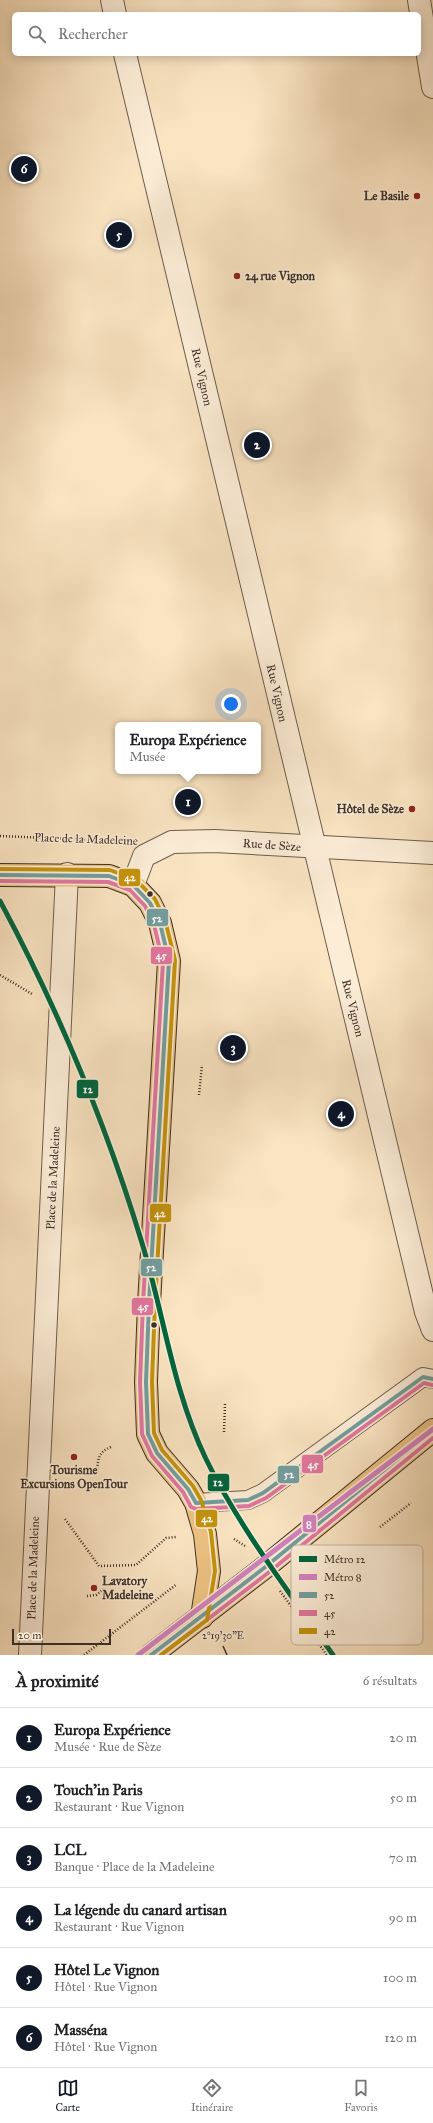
<!DOCTYPE html>
<html lang="fr">
<head>
<meta charset="utf-8">
<style>
  body { margin:0; font-family:"IM FELL Great Primer",serif; background:#f2f2f2; color:#202124 }
  .scale { position:absolute; left:12px; bottom:10px; width:99px; box-sizing:border-box; padding-left:4px; border:2px solid #3c3028; border-top:0; font-size:11px; line-height:14px; white-space:nowrap; color:#3c3028; -webkit-text-stroke:3px #fcedd7; paint-order:stroke }
  .you { position:absolute; left:231px; top:704px; width:14px; height:14px; margin:-10px; border:3px solid #fff; border-radius:50%; background:#1a73e8; box-shadow:0 0 0 6px #1a73e833 }
  .badge { display:grid; place-items:center; width:26px; height:26px; border-radius:50%; background:#111827; color:#fff; font-size:13px; font-weight:700 }
  .pin { position:absolute; translate:-50% -50%; border:2px solid #fff; box-shadow:0 1px 4px #0006 }
  .popup { position:absolute; left:115px; top:722px; width:146px; height:52px; box-sizing:border-box; display:grid; place-content:center; border-radius:6px; background:#fff; filter:drop-shadow(0 1px 3px #0005); font-size:13px; white-space:nowrap; color:#757577 }
  .popup b { font-size:15px; color:#202124 }
  .popup::after { content:''; position:absolute; left:50%; top:100%; margin-left:-8px; border:8px solid transparent; border-top-color:#fff }
  .list { margin:0; padding:0; list-style:none }
  h2 { display:flex; justify-content:space-between; align-items:center; height:52px; margin:0; padding:0 16px; font-size:17px }
  h2 small { font-size:13px; font-weight:400; color:#757577 }
  .list li { display:grid; grid-template-columns:26px 1fr auto; gap:12px; align-items:center; box-sizing:border-box; height:60px; padding:0 16px; border-top:1px solid #e0e0e0 }
  .list b { display:block; font-size:15px; white-space:nowrap }
  .list p { margin:0; font-size:13px; white-space:nowrap; color:#757577 }
  .list em { font-size:13px; font-style:normal; color:#757577 }
  .icon { flex:none; width:22px; height:22px; fill:none; stroke:currentColor; stroke-width:2; stroke-linecap:round; stroke-linejoin:round }
  .map { position:relative; flex:none; width:433px; height:1655px; overflow:hidden }
  .search { position:absolute; background:#fff; box-shadow:0 2px 10px #0003; left:12px; right:12px; top:12px; height:44px; display:flex; align-items:center; gap:10px; box-sizing:border-box; padding:0 14px; border-radius:6px; color:#757577; font-size:15px }
  .sheet { height:412px; background:#fff }
  nav { display:flex; justify-content:space-around; align-items:center; box-sizing:border-box; height:56px; border-top:1px solid #e0e0e0; background:#fff; font-size:11px; color:#757577 }
  nav a { display:grid; justify-items:center; gap:2px }
  nav .on { color:#111827 }
  .map>svg:first-child { display:block }
  .lines { fill:none; stroke-linecap:round; stroke-linejoin:round }
  .lane-casing { stroke:#6c5d4e; stroke-width:20 }
  .street-casing { stroke:#6c5d4e; stroke-width:24 }
  .primary-casing { stroke:#3c3028; stroke-width:24 }
  .path { stroke:#3c3028; stroke-width:2.5; stroke-dasharray:1 2; stroke-linecap:butt }
  .lane { stroke:#fcedd7; stroke-width:18 }
  .street { stroke:#fcedd7; stroke-width:22 }
  .primary { stroke:#edc281; stroke-width:22 }
  .bus-1-casing { stroke:#fcedd7; stroke-width:7 }
  .bus-2-casing { stroke:#fcedd7; stroke-width:7 }
  .bus-3-casing { stroke:#fcedd7; stroke-width:7 }
  .bus-1 { stroke:#729e9f; stroke-width:4 }
  .bus-2 { stroke:#e2769f; stroke-width:4 }
  .bus-3 { stroke:#c4930c; stroke-width:4 }
  .metro-1-casing { stroke:#fcedd7; stroke-width:8 }
  .metro-2-casing { stroke:#fcedd7; stroke-width:8 }
  .metro-1 { stroke:#00643c; stroke-width:5 }
  .metro-2 { stroke:#d282be; stroke-width:5 }
  .ticks { fill:none; stroke:#3c3028; stroke-width:1.5 }
  .poi-dot { fill:#8f2418; stroke:#fcedd7; stroke-width:1.5 }
  .bus-dot { fill:#3c3028; stroke:#fcedd7; stroke-width:1.5 }
  .labels { text-anchor:middle; dominant-baseline:central; stroke-width:3; stroke-linejoin:round; paint-order:stroke }
  .poi-label { font-size:12px; font-weight:bold; fill:#3c3028; stroke:#fcedd7; text-anchor:end }
  .street-label { font-size:12px; fill:#3c3028; stroke:#fcedd7 }
  .key { fill:#fcedd7; stroke:#c2b4a2; stroke-width:1 }
  .key-label { font-size:11px; fill:#3c3028 }
  .ticks-label { font-size:10px; text-anchor:middle; fill:#3c3028; stroke:#fcedd7; stroke-width:3; stroke-linejoin:round; paint-order:stroke }
  .line-badge { stroke:#fcedd7; stroke-width:1.5 }
  .badge-label { font-size:11px; text-anchor:middle; font-weight:bold; fill:#fff }
</style>
</head>
<body>
<div class="map">
<svg width="433" height="1655" viewBox="0 0 433 1655">
  <rect width="100%" height="100%" fill="#fae4c2"/>
  <filter id="stains"><feTurbulence type="fractalNoise" baseFrequency=".005" numOctaves="4"/><feColorMatrix values="0 0 0 0 .2 0 0 0 0 .09 0 0 0 0 .02 0 0 0 .5 -.17"/></filter>
  <radialGradient id="worn" r=".72"><stop offset=".6" stop-color="#630" stop-opacity="0"/><stop offset="1" stop-color="#630" stop-opacity=".3"/></radialGradient>
  <g class="lines">
    <defs>
      <polyline id="lane" points="196,1503 248,1500 263,1493 423,1377 433,1379"/>
      <g id="street">
        <polyline points="112,0 115,14"/>
        <polyline points="419,0 433,87"/>
        <polyline points="125,54 426,1312 433,1330"/>
        <polyline points="133,885 144,856 172,842 215,841 433,853"/>
        <polyline points="30,1655 67,874"/>
      </g>
      <g id="primary">
        <polyline points="0,875 109,876 133,885 150,903 160,923 169,961 149,1303 146,1382 148,1434 157,1453 188,1489 196,1503 205,1534 209,1571 202,1617"/>
        <polyline points="151,1655 264,1568 433,1430"/>
      </g>
    </defs>
    <use href="#lane" class="lane-casing"/>
    <use href="#street" class="street-casing"/>
    <use href="#primary" class="primary-casing"/>
    <g class="path">
      <polyline points="0,836 121,841"/>
      <polyline points="0,975 32,994"/>
      <polyline points="199,1095 202,1065"/>
      <polyline points="224,1432 225,1404"/>
      <path d="M97 1472C98 1459 98 1452 111 1447"/>
      <polyline points="65,1519 99,1566 136,1565 166,1538 176,1537"/>
      <polyline points="380,1527 411,1503"/>
      <polyline points="234,1539 245,1546"/>
      <polyline points="331,1566 352,1549"/>
      <polyline points="280,1591 327,1655"/>
      <polyline points="87,1596 96,1595 104,1589"/>
      <polyline points="84,1655 177,1584"/>
    </g>
    <use href="#lane" class="lane"/>
    <use href="#street" class="street"/>
    <use href="#primary" class="primary"/>
    <defs>
      <g id="bus-1">
        <polyline points="0,875 109,876 133,885 150,903 160,923 169,961 149,1303 146,1382 148,1434 157,1453 188,1489 196,1503 248,1500 263,1493 423,1377 433,1379"/>
        <polyline points="151,1655 264,1568 433,1430"/>
      </g>
      <g id="bus-2">
        <polyline points="0,881 108,882 130,890 145,906 154,925 163,962 143,1303 140,1382 142,1434 152,1456 183,1492 191,1507 196,1509 249,1506 266,1498 424,1383 432,1385"/>
        <polyline points="161,1655 268,1573 433,1438"/>
      </g>
      <polyline id="bus-3" points="0,869 110,870 136,880 155,899 165,920 175,960 155,1303 152,1382 154,1433 162,1450 193,1486 201,1500 211,1532 215,1571 207,1620 161,1655"/>
    </defs>
    <use href="#bus-1" class="bus-1-casing"/>
    <use href="#bus-2" class="bus-2-casing"/>
    <use href="#bus-3" class="bus-3-casing"/>
    <use href="#bus-1" class="bus-1"/>
    <use href="#bus-2" class="bus-2"/>
    <use href="#bus-3" class="bus-3"/>
    <defs>
      <path id="metro-1" d="M0 901C59 1011 106 1124 142 1243 164 1315 173 1391 206 1459 239 1527 290 1593 333 1655"/>
      <polyline id="metro-2" points="138,1655 433,1429"/>
    </defs>
    <use href="#metro-1" class="metro-1-casing"/>
    <use href="#metro-2" class="metro-2-casing"/>
    <use href="#metro-1" class="metro-1"/>
    <use href="#metro-2" class="metro-2"/>
  </g>
  <path class="ticks" d="M223 1646 227 1655"/>
  <g class="poi-dot">
    <circle cx="417" cy="196" r="4"/>
    <circle cx="237" cy="276" r="4"/>
    <circle cx="412" cy="809" r="4"/>
    <circle cx="74" cy="1457" r="4"/>
    <circle cx="94" cy="1588" r="4"/>
  </g>
  <g class="bus-dot">
    <circle cx="150" cy="894" r="3.5"/>
    <circle cx="154" cy="1325" r="3.5"/>
  </g>
  <g class="labels">
    <g class="poi-label">
      <text x="409" y="196">Le Basile</text>
      <text x="245" y="276" text-anchor="start">24 rue Vignon</text>
      <text x="404" y="809">Hôtel de Sèze</text>
      <text x="74" y="1470" text-anchor="middle">Tourisme<tspan x="74" dy="14">Excursions OpenTour</tspan></text>
      <text x="102" y="1581" text-anchor="start">Lavatory<tspan x="102" dy="14">Madeleine</tspan></text>
    </g>
    <g class="street-label">
      <text transform="translate(202 377) rotate(77)">Rue Vignon</text>
      <text transform="translate(277 693) rotate(77)">Rue Vignon</text>
      <text transform="translate(86 839) rotate(2)">Place de la Madeleine</text>
      <text transform="translate(272 845) rotate(4)">Rue de Sèze</text>
      <text transform="translate(353 1008) rotate(76)">Rue Vignon</text>
      <text transform="translate(53 1178) rotate(-87)">Place de la Madeleine</text>
      <text transform="translate(33 1568) rotate(-88)">Place de la Madeleine</text>
    </g>
  </g>
  <rect x="291" y="1545" width="132" height="100" rx="6" class="key"/>
  <rect x="299" y="1556" width="18" height="6" fill="#00643c"/>
  <rect x="299" y="1574" width="18" height="6" fill="#d282be"/>
  <rect x="299" y="1592" width="18" height="6" fill="#729e9f"/>
  <rect x="299" y="1610" width="18" height="6" fill="#e2769f"/>
  <rect x="299" y="1628" width="18" height="6" fill="#c4930c"/>
  <g class="key-label">
    <text x="324" y="1563">Métro 12</text>
    <text x="324" y="1581">Métro 8</text>
    <text x="324" y="1599">52</text>
    <text x="324" y="1617">45</text>
    <text x="324" y="1635">42</text>
  </g>
  <g class="ticks-label">
    <text x="223" y="1639">2°19'30"E</text>
  </g>
  <g class="line-badge">
    <rect x="118" y="868" width="23" height="19" rx="4" fill="#c4930c"/>
    <rect x="146" y="908" width="23" height="19" rx="4" fill="#729e9f"/>
    <rect x="150" y="946" width="23" height="19" rx="4" fill="#e2769f"/>
    <rect x="76" y="1079" width="23" height="20" rx="4" fill="#00643c"/>
    <rect x="149" y="1203" width="23" height="20" rx="4" fill="#c4930c"/>
    <rect x="140" y="1258" width="23" height="19" rx="4" fill="#729e9f"/>
    <rect x="131" y="1297" width="23" height="19" rx="4" fill="#e2769f"/>
    <rect x="301" y="1454" width="23" height="20" rx="4" fill="#e2769f"/>
    <rect x="277" y="1465" width="23" height="19" rx="4" fill="#729e9f"/>
    <rect x="207" y="1473" width="23" height="19" rx="4" fill="#00643c"/>
    <rect x="195" y="1509" width="23" height="19" rx="4" fill="#c4930c"/>
    <rect x="302" y="1514" width="15" height="19" rx="4" fill="#d282be"/>
  </g>
  <g class="badge-label">
    <text x="130" y="881">42</text>
    <text x="157" y="922">52</text>
    <text x="161" y="959">45</text>
    <text x="88" y="1093">12</text>
    <text x="160" y="1217">42</text>
    <text x="151" y="1271">52</text>
    <text x="143" y="1310">45</text>
    <text x="313" y="1468">45</text>
    <text x="289" y="1478">52</text>
    <text x="218" y="1486">12</text>
    <text x="207" y="1522">42</text>
    <text x="309" y="1528">8</text>
  </g>
  <rect width="100%" height="100%" filter="url(#stains)"/>
  <rect width="100%" height="100%" fill="url(#worn)"/>
</svg>
<div class="scale">20 m</div>
<div class="you"></div>
<div class="pin badge" style="left:188px;top:802px">1</div>
<div class="popup"><b>Europa Expérience</b>Musée</div>
<div class="pin badge" style="left:257px;top:445px">2</div>
<div class="pin badge" style="left:233px;top:1048px">3</div>
<div class="pin badge" style="left:341px;top:1114px">4</div>
<div class="pin badge" style="left:119px;top:235px">5</div>
<div class="pin badge" style="left:24px;top:169px">6</div>
<div class="search"><svg class="icon" aria-label="search" viewBox="0 0 24 24"><circle cx="10" cy="10" r="6"/><path d="M15 15l6 6"/></svg>Rechercher</div>
</div>
<section class="sheet">
<h2>À proximité<small>6 résultats</small></h2>
<ul class="list">
<li><span class="badge">1</span><div><b>Europa Expérience</b><p>Musée · Rue de Sèze</p></div><em>20 m</em></li>
<li><span class="badge">2</span><div><b>Touch'in Paris</b><p>Restaurant · Rue Vignon</p></div><em>50 m</em></li>
<li><span class="badge">3</span><div><b>LCL</b><p>Banque · Place de la Madeleine</p></div><em>70 m</em></li>
<li><span class="badge">4</span><div><b>La légende du canard artisan</b><p>Restaurant · Rue Vignon</p></div><em>90 m</em></li>
<li><span class="badge">5</span><div><b>Hôtel Le Vignon</b><p>Hôtel · Rue Vignon</p></div><em>100 m</em></li>
<li><span class="badge">6</span><div><b>Masséna</b><p>Hôtel · Rue Vignon</p></div><em>120 m</em></li>
</ul>
</section>
<nav>
<a class="on"><svg class="icon" aria-label="map" viewBox="0 0 24 24"><path d="M3 6l6-2 6 2 6-2v14l-6 2-6-2-6 2zM9 4v14M15 6v14"/></svg>Carte</a>
<a><svg class="icon" aria-label="directions" viewBox="0 0 24 24"><path d="M12 3l9 9-9 9-9-9zM9 14v-3h6M13 9l2 2-2 2"/></svg>Itinéraire</a>
<a><svg class="icon" aria-label="saved" viewBox="0 0 24 24"><path d="M7 4h10v16l-5-4-5 4z"/></svg>Favoris</a>
</nav>
</body>
</html>
